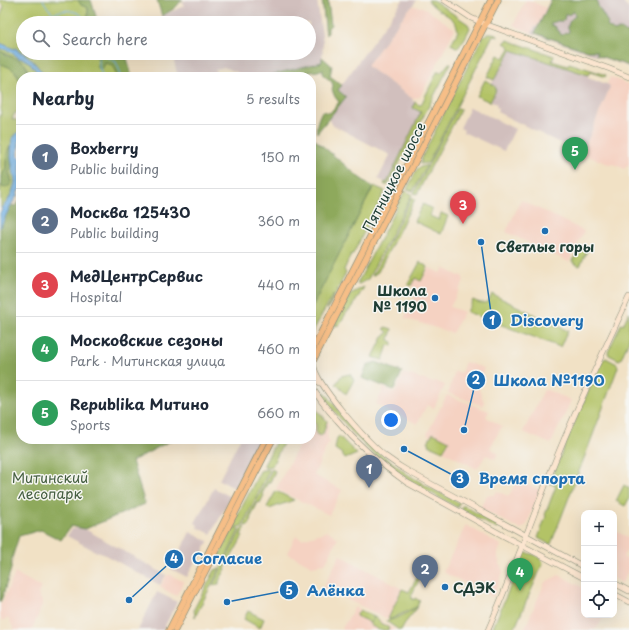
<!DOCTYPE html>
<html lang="en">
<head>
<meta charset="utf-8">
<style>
  body { margin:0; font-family:"Playpen Sans",sans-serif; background:#f6f6f7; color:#1f2937 }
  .controls { position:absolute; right:12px; bottom:12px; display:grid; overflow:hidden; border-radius:8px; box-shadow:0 4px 16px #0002 }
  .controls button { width:36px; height:36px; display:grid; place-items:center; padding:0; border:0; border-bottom:1px solid #e0e1e3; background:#fff; color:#1f2937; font:20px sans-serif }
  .you { position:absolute; left:391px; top:420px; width:14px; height:14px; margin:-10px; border:3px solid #fff; border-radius:50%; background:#1a73e8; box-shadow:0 0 0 6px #1a73e833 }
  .badge { display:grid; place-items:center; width:26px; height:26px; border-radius:50%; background:#1f6fb2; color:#fff; font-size:13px; font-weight:700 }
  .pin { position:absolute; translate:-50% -33px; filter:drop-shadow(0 1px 2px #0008) }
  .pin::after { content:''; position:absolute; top:21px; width:14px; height:12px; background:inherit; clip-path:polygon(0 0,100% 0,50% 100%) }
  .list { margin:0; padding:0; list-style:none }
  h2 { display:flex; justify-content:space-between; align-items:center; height:52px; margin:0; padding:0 16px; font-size:17px }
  h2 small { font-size:13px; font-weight:400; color:#747a83 }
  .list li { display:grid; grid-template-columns:26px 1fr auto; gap:12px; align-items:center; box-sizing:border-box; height:64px; padding:0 16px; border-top:1px solid #e0e1e3 }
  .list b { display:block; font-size:15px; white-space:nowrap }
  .list p { margin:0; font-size:13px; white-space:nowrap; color:#747a83 }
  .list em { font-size:13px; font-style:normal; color:#747a83 }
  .icon { flex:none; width:22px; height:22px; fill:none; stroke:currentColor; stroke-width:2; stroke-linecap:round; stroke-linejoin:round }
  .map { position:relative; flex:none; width:629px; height:630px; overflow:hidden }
  .search { position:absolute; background:#fff; box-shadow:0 4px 16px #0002; left:16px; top:16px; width:300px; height:44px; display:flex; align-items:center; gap:10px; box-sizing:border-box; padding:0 14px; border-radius:22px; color:#747a83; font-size:15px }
  .panel { position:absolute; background:#fff; box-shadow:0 4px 16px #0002; left:16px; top:72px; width:300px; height:372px; border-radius:16px }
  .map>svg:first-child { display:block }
  .built { fill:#f5d2c2 }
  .industrial { fill:#d1bfbd }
  .green { fill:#b3c366; stroke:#69804d }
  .forest { fill:#8ea95b; stroke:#567348; fill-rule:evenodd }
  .water { fill:#74b4e8; stroke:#4a788e }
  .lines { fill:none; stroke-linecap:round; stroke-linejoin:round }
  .stream { stroke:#74b4e8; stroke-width:1 }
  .secondary-casing { stroke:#888f7c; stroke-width:6 }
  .primary-casing { stroke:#888f7c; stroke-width:7 }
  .secondary { stroke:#fbe5cf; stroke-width:5 }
  .primary { stroke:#f6be87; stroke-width:5.5 }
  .poi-dot { fill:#1f6fb2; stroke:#f6f6f2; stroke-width:1.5 }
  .labels { text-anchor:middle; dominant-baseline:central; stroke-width:3; stroke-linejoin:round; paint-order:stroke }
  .street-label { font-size:14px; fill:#1f3d34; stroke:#f6f6f2 }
  .poi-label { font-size:14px; font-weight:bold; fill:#1f3d34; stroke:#f6f6f2 }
  .park-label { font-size:14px; fill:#445e40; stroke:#f6f6f2 }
  .leader { fill:none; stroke:#1f6fb2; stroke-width:1.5 }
  .callout-dot { fill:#1f6fb2; stroke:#f6f6f2; stroke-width:1.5 }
  .mark-label { font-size:12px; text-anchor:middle; font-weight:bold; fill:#fff }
  .callout-label { font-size:15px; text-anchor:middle; font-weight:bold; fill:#1f6fb2; stroke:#f6f6f2; stroke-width:3; stroke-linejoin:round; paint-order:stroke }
</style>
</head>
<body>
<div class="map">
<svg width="629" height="630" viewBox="0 0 629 630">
  <rect width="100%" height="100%" fill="#f6f6f2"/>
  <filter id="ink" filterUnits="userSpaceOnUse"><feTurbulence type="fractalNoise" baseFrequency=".025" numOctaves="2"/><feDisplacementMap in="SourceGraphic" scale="8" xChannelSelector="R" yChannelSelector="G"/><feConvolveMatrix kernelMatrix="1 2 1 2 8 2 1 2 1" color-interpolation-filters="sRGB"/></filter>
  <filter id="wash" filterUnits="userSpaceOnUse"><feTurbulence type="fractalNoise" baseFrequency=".012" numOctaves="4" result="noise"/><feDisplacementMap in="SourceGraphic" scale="16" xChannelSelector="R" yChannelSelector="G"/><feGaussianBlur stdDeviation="0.9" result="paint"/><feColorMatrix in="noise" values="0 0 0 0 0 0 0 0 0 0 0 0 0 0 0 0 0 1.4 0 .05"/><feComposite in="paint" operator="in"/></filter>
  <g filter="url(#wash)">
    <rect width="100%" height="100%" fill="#f1e1c5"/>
    <g class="built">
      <polygon points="526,0 529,0 546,8 537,27 535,26 532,33 513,25"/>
      <polygon points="413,6 423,7 455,29 420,97 414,98 413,99 368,67 368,64 408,10"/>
      <polygon points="610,77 611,77 629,85 629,165 626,166 625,169 613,164 611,165 582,154 610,87 609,85 607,84"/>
      <polygon points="521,200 584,231 569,262 506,232"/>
      <polygon points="429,268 441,273 444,268 459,276 462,275 464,281 450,307 464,312 452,333 404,318 419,290 411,285 416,278 421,281"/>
      <polygon points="465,362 484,368 478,387 484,402 483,406 448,393 455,371 461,373"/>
      <polygon points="404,373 434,383 434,381 445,385 434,408 427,405 417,424 395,412 394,414 376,404 384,388 395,393"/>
      <polygon points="544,390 547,390 571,400 560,426 559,426 551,444 523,432"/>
      <polygon points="447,395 489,411 486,417 502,426 490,448 498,453 495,459 486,455 477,469 428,443 431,437 427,434"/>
      <polygon points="316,410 318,410 327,420 330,426 328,426 327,434 329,442 321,459 314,475 342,490 329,515 276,489 302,439 311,439 311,421"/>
      <polygon points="517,480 540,490 527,524 524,527 521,529 518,528 480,508 487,495 494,495 497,491 508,496 510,494"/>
      <polygon points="466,525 501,545 498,553 498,558 503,572 493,597 443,572"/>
      <polygon points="614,530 629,538 629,546 623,557 629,560 629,569 622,583 614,578"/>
      <polygon points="328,531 338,538 325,564 312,566 287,553 296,536 302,539"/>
      <polygon points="340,555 402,589 388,619 323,588"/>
      <polygon points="15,573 41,587 38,594 43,603 32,630 14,630 9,618 7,618 2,621 0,617 0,605 3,601"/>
      <polygon points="169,574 184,582 176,596 160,587 167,575 168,576"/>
      <polygon points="559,575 584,588 584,615 604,615 598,627 596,628 594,630 524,630 545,582"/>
      <polygon points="355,607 382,621 383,623 396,630 341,630"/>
    </g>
    <g class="industrial">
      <polygon points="186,0 317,0 323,42 322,62 262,77 249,77 224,67 215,69 217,77 178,77 172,53 309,53 309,23 163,23 162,16 184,6 182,2"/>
      <polygon points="403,0 416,0 413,6 408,10 368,64 368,67 413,99 412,100 415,102 413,108 421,112 387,183 378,179 390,155 333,125 328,119 346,97 338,90"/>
      <polygon points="550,0 621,0 624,1 624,4 629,9 629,67 532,33 535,26 537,27"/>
      <polygon points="511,50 588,75 588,77 609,85 610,87 582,154 497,112 498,108 496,107 497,104 483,99"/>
      <polygon points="470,107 515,129 504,151 463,132 464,130 460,128"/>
      <polygon points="240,439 260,439 235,488 219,480"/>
      <polygon points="214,488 231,497 211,534 197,527 198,525 195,523"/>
      <polygon points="79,528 85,529 166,575 160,585 98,551 97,552 67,536 72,529"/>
      <polygon points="190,532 208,541 208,542 199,560 196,559 187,577 171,569"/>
      <polygon points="157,592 177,602 163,630 138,630"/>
    </g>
    <g class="green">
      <polygon points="0,0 78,0 81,5 88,8 88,16 90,23 23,23 23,53 19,52 17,49 14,49 0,43 0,18 4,6 0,3"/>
      <path d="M428 0H433L468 24 470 28 465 38 458 48 451 44 458 31C456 14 437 14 428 0Z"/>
      <polygon points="488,33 492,33 497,34 498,37 493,35 428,163 420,164 422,160 421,159 482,38 484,36"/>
      <polygon points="508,40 513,42 554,56 552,61 568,66 569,63 606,75 605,77 590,72 588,75 511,50 494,80 487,77 498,55 504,58 510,48 509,46 504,43 506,41"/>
      <path d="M0 48 10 51 19 58 24 59 29 62 38 73 39 77H35L32 73 29 74C28 71 28 69 27 67 25 63 4 52 0 51Z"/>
      <path d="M23 53H97L99 68 102 70 105 63C112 63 116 70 116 77H88C83 75 75 75 69 75L70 77H48L47 75 43 73 34 62Z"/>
      <polygon points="449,63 451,63 388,185 385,185 384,184 385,182 387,183 421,112 413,108 415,102 419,105 421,105 437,72 439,72 441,73"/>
      <path d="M0 64C26 69 21 94 21 114L19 112 15 113 12 119 19 121 21 115V129L12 139 11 146 9 147C7 153 6 161 6 168L4 170 2 184V186L12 182 9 172 12 168C13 173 15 177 15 182 15 192 8 202 1 208L0 116H1C0 106 4 99 0 91Z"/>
      <path d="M485 80C500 88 497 88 490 102L477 96Z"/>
      <polygon points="457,109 461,109 417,194 414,193"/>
      <polygon points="427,165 413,191 407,189 418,168"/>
      <polygon points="374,186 385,191 353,254 351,254 344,270 346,273 328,309 327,309 334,295 333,294 311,335 311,309"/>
      <polygon points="405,191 412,194 368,279 359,284 357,284"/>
      <polygon points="412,197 415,199 378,272 372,276"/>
      <polygon points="423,204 432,209 430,216 439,220 441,213 448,216 441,234 414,221"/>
      <polygon points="580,246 587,249 587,251 580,266 573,263 573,261"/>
      <polygon points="420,262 428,267 421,281 415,278 411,286 408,284"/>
      <polygon points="364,287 352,308 347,312 339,325 334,326 350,294"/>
      <path d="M492 294 568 331 560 347 467 312 473 300C479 303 482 304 488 302Z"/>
      <polygon points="629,312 629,340 621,359 619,360 609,355 608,352 621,324 623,325"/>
      <polygon points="385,327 392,329 389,340 393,342 392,346 388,345 383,360 374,358 373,357 383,337 384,337 388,332 384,329"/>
      <polygon points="606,358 617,364 618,367 591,440 551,544 549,544 538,538 546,516 545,515 556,486 549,483 579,412 603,360"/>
      <polygon points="350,374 354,380 346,394 336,384 341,376"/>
      <path d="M325 392 348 423 374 448 407 474 425 485 460 503 458 505V508C440 498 422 488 405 478 371 457 346 426 322 396V394L323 393Z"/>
      <polygon points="316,410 317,410 327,421 323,434 320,436 316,434 316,425 312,418"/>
      <polygon points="433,433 449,441 443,451 429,445 430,443 428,442"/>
      <polygon points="339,436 357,454 345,459 341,453 335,449 337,438"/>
      <polygon points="277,439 285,439 272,466 265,467 264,465"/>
      <polygon points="270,469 242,526 233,528 232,527 260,471 263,470"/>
      <polygon points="272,469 275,471 270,482 268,482 262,494 264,495 260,503 258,502 251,517 252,518 249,525 244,526"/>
      <polygon points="624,485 629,488 629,499 625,506 616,501"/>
      <polygon points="276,491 294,500 269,509 267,507"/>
      <polygon points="462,506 464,506 499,525 499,527 497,529 462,510 461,508"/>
      <polygon points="240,528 224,561 218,558 232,530"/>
      <polygon points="242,528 245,528 241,535 243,536 225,568 226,569 219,581 219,584 217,584 216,585 213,585"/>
      <path d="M527 553C533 554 542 557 543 563L514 630H492L523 556 524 554Z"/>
      <polygon points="220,568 195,617 194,609 215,570"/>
      <polygon points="422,569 424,570 411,596 412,597 412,599 414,600 415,598 420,601 418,604 418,606 391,619 388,619 402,589 409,592"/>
      <path d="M418 607 405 623 401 630H399L386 621C398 619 408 612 418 607Z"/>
      <polygon points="360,610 374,617 371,623 374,617 379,620 379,622 389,628 388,630 379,630 370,625 371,623 356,616"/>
      <polygon points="248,611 264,619 260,628 244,619"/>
    </g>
    <g class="forest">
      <polygon points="78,0 91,0 98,23 90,23 88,16 88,8 81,5"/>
      <polygon points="157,0 183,0 181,1 175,8 162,16"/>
      <polygon points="322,0 329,0 328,1 331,25 328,28 328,33 326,35"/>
      <path d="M551 0H598L597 1 598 6 608 23 607 25 608 27 610 28 614 31 621 29 627 33 629 32V43L627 49 629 50V66L597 55V52L595 51H588L535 33ZM574 11 575 16C571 19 568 22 568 28L569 30V32L567 33 565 32 562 35 560 34V32L556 29V27L551 25V23L555 22 557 21H562L564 20 565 15 570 14Z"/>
      <path d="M0 51C3 52 5 54 8 56 14 58 21 59 25 64 27 67 27 70 29 73H32L35 77H21V88C20 85 20 81 19 78 16 69 8 66 0 64Z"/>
      <path d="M97 53H119V57L124 59 127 58 132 77H116C116 70 112 63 105 63L102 70 98 68Z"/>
      <path d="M322 57 332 66 330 76 342 85 338 90 346 97 317 133C315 126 319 117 322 111L330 113 339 102 335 97 332 90 333 85 331 81 323 75V69L318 71 303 73 297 77H262L322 62Z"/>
      <polygon points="311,137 312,137 360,178 373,187 311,309"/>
      <path d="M11 146V158L12 168 9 172 12 182 9 186 5 188 2 187C1 181 2 172 6 168 5 162 7 153 9 147Z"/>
      <polygon points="21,200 21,439 174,439 132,461 145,504 85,529 71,526 61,540 41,530 19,536 12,558 11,569 2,598 0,602 0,228 11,205 15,206"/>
      <polygon points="376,362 402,372 394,390 362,378 367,365"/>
    </g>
    <g class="water">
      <polygon points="0,43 14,49 16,48 18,51 23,53 30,58 43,73 47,75 48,77 39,77 38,73 29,62 24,59 19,58 10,51 0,48"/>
      <path d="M21 129V138L19 140C19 142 19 144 19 146 20 152 14 153 21 159L20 178 21 187 18 192 17 196 10 207 0 228V213L2 210 1 208 7 202 12 193 15 182 11 158 12 139Z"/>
    </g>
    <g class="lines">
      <g class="stream">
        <path d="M43 0 48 8 53 13C62 11 66 9 75 12 82 14 84 17 86 23"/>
        <polyline points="99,53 99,67 102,75 102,77"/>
        <polyline points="102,53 109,57 110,59 116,62 120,72 119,77"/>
      </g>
    </g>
  </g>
  <g filter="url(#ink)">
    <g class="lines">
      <defs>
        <g id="secondary">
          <polyline points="444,0 471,18 485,24 610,69 629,77"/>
          <path d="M313 362C314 384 367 441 385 456 393 462 402 468 411 473L584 567"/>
          <polyline points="311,377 320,383"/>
          <path d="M311 385C318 398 327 409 337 420 357 444 380 464 406 482L504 536 584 578"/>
          <polyline points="614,583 629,591"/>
          <polyline points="614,594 629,602"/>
          <path d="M488 630C514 571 535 509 560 449 581 398 605 348 629 297"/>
        </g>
        <g id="primary">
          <polyline points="311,352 491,0"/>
          <polyline points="311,365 498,0"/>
          <polyline points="169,630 266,439"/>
          <polyline points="175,630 273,439"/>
        </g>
      </defs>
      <use href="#secondary" class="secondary-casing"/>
      <use href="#primary" class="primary-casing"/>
      <use href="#secondary" class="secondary"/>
      <use href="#primary" class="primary"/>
    </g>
  </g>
  <g class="poi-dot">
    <circle cx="545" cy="231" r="4"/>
    <circle cx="435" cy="298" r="4"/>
    <circle cx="445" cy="587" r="4"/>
  </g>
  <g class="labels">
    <g class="street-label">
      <text transform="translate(394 177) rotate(-63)">Пятницкое шоссе</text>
    </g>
    <g class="poi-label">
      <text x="545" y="246">Светлые горы</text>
      <text x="427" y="290" text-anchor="end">Школа<tspan x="427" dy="16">№ 1190</tspan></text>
      <text x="453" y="587" text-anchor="start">СДЭК</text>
    </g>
    <g class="park-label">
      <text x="50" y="477">Митинский<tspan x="50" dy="16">лесопарк</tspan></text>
    </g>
  </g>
  <path class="leader" d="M481 242L492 320M464 430L476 380M404 449L460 479M129 600L174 559M227 602L289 590"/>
  <g class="callout-dot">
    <circle cx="481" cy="242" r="4"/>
    <circle cx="464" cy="430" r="4"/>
    <circle cx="404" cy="449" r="4"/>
    <circle cx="129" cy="600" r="4"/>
    <circle cx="227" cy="602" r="4"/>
    <circle cx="492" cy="320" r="10"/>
    <circle cx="476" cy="380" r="10"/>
    <circle cx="460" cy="479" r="10"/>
    <circle cx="174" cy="559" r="10"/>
    <circle cx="289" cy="590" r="10"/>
  </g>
  <g class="mark-label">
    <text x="492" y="325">1</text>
    <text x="476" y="384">2</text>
    <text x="460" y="483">3</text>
    <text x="174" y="563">4</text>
    <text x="289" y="595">5</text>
  </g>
  <g class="callout-label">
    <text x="547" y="326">Discovery</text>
    <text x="549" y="386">Школа №1190</text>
    <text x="532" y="484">Время спорта</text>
    <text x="227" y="564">Согласие</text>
    <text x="336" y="596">Алёнка</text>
  </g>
</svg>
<div class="controls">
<button>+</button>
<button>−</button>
<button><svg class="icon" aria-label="locate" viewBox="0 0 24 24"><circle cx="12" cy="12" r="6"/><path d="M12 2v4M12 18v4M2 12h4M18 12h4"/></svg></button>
</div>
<div class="you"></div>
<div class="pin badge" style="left:369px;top:488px;background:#5c6f8a">1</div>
<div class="pin badge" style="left:425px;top:588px;background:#5c6f8a">2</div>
<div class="pin badge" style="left:463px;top:224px;background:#e0444e">3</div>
<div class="pin badge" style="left:520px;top:591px;background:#2e9e5b">4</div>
<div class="pin badge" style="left:575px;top:170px;background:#2e9e5b">5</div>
<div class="search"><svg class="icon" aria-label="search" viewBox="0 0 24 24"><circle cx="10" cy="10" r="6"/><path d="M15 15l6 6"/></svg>Search here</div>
<section class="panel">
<h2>Nearby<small>5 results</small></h2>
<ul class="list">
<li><span class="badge" style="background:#5c6f8a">1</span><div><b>Boxberry</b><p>Public building</p></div><em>150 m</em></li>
<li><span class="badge" style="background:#5c6f8a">2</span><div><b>Москва 125430</b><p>Public building</p></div><em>360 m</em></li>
<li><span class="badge" style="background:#e0444e">3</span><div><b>МедЦентрСервис</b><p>Hospital</p></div><em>440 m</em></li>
<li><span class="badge" style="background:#2e9e5b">4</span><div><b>Московские сезоны</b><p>Park · Митинская улица</p></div><em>460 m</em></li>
<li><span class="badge" style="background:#2e9e5b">5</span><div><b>Republika Митино</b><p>Sports</p></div><em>660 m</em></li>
</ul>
</section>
</div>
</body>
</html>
